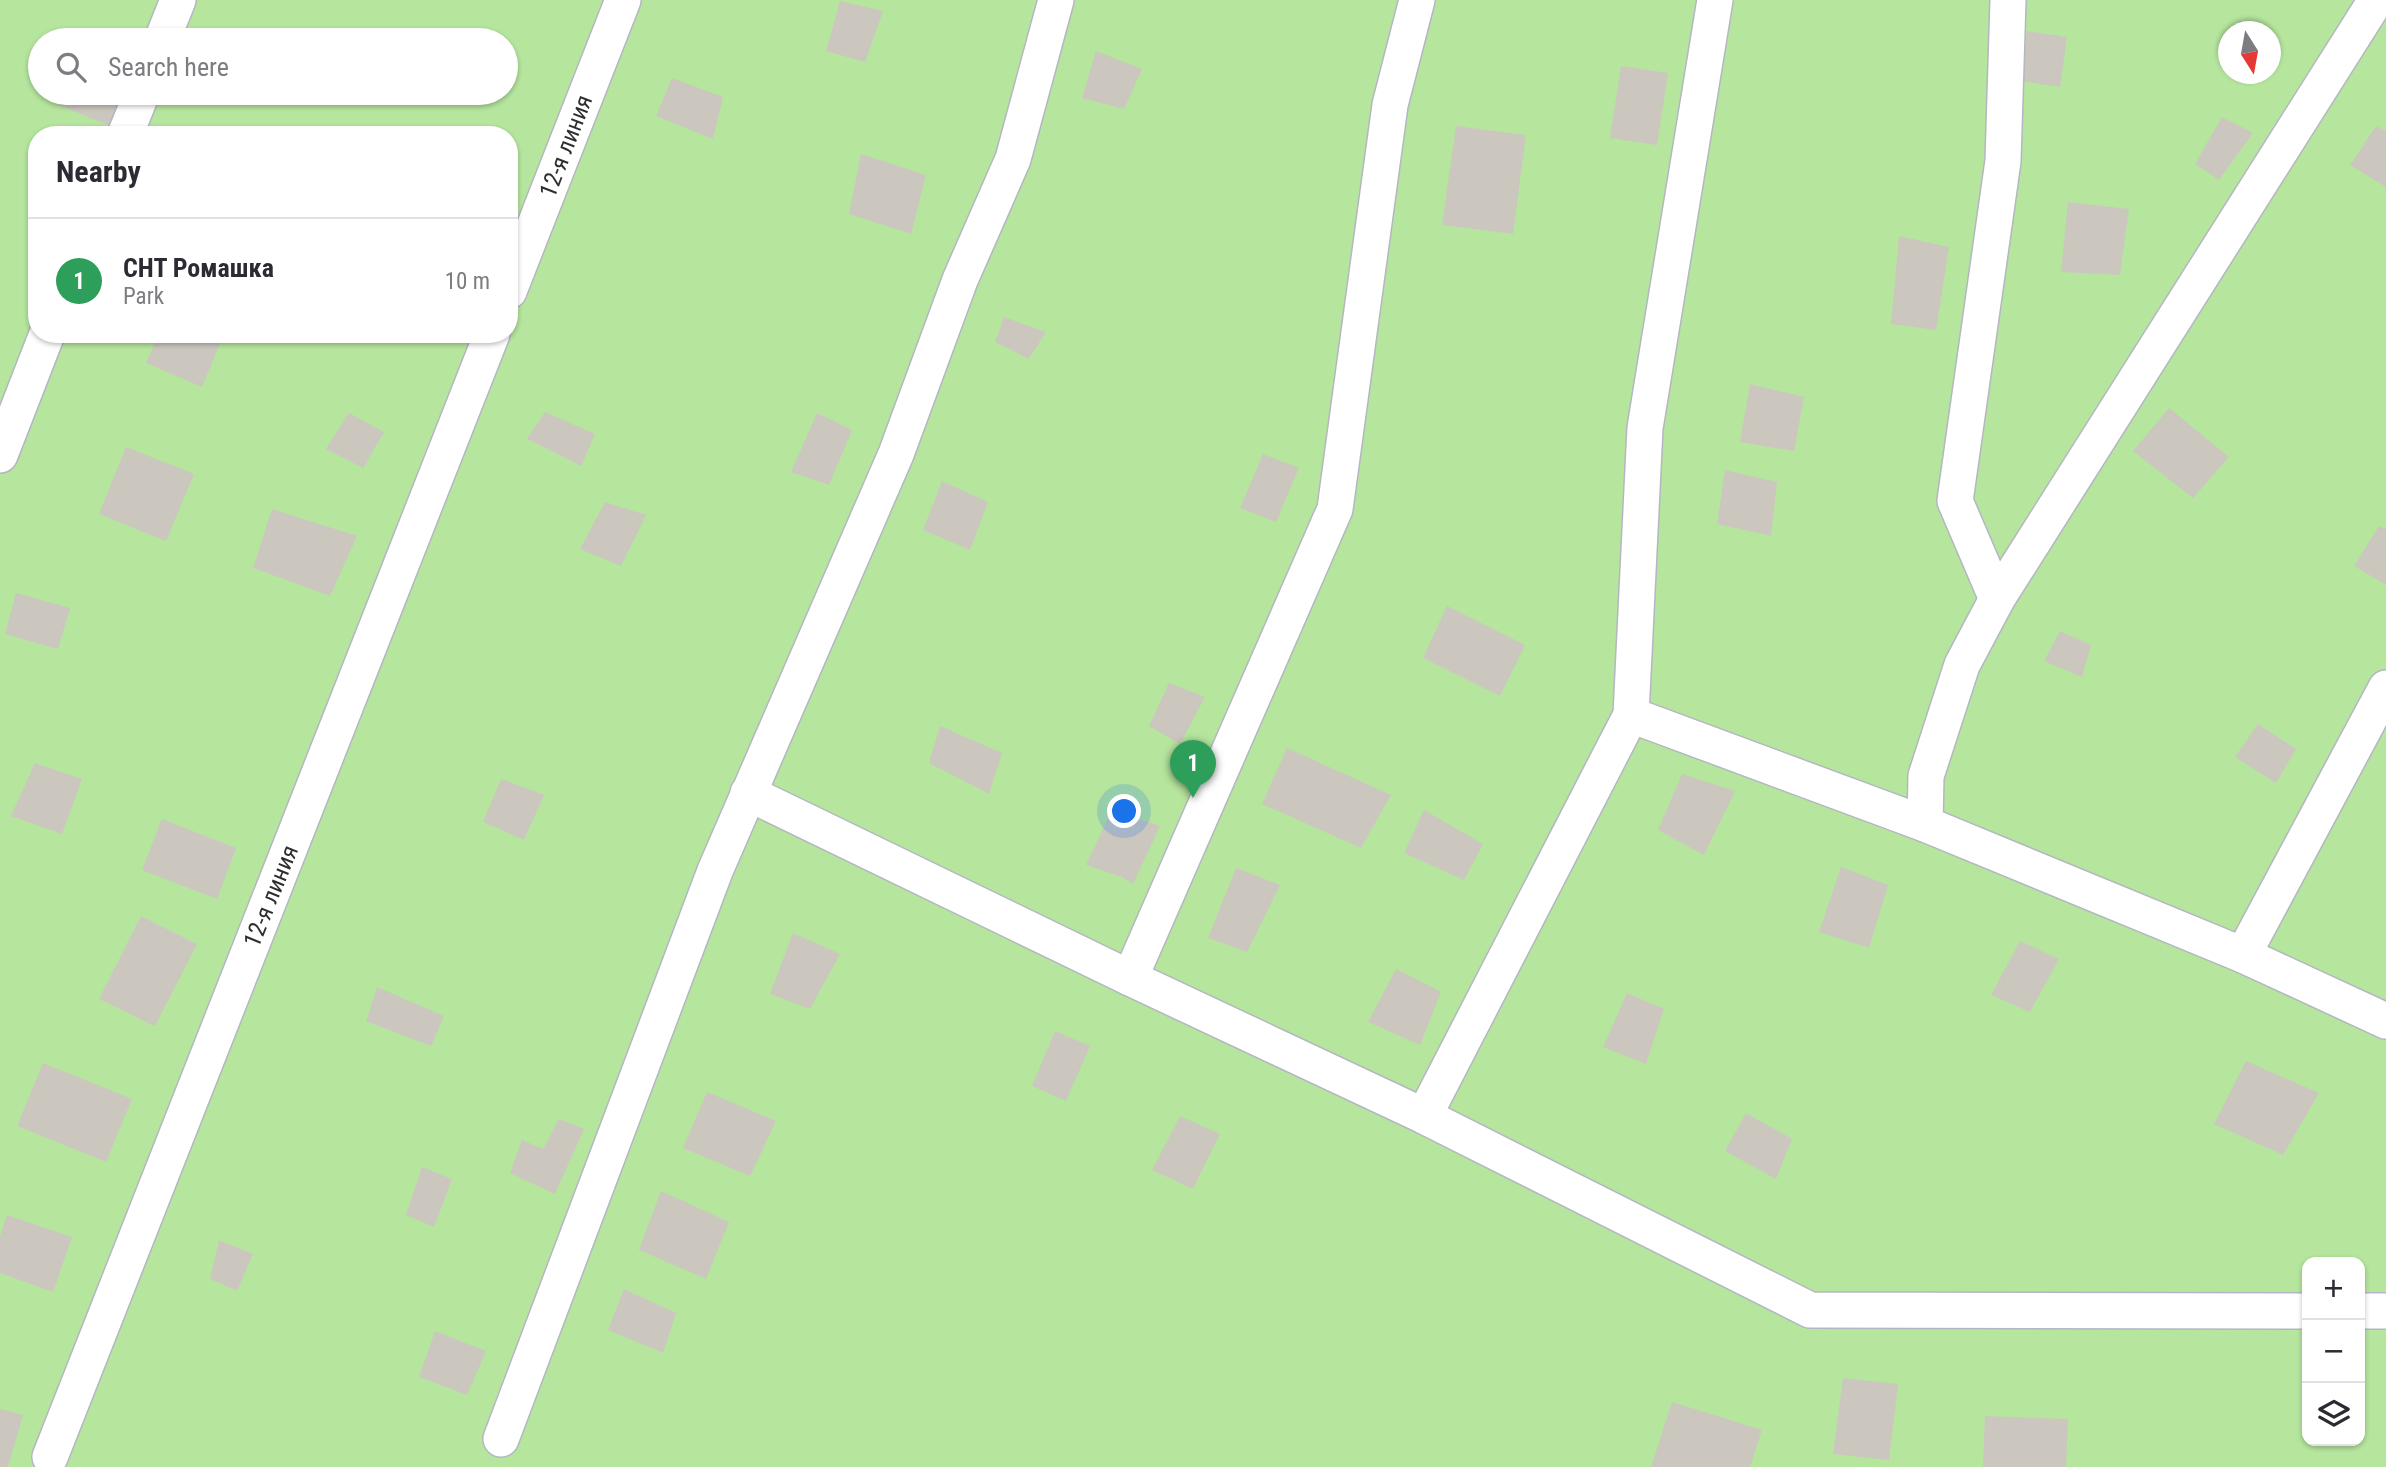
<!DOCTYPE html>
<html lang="en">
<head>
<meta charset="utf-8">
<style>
  body { margin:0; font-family:"Roboto Condensed",sans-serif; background:#f7f7f7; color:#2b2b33 }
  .controls { position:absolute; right:21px; bottom:21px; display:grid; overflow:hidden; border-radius:14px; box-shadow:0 2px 5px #0004 }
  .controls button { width:63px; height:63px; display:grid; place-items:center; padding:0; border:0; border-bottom:2px solid #e1e1e2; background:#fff; color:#2b2b33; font:35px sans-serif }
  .compass { position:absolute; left:2218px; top:21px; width:63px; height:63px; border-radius:50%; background:#fff; box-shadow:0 2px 5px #0004; rotate:169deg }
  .you { position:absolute; left:1125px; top:812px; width:24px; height:24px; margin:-18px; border:5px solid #fff; border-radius:50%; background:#1a73e8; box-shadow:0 0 0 10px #1a73e833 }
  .badge { display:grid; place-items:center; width:46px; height:46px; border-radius:50%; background:#4264fb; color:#fff; font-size:23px; font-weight:700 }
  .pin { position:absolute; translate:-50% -58px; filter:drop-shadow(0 2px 4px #0008) }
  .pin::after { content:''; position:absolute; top:37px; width:24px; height:21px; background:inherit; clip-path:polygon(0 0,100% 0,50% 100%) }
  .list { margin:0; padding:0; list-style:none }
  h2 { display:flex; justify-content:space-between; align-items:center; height:91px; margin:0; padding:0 28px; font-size:30px }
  h2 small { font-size:23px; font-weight:400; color:#7c7c81 }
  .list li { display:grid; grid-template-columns:46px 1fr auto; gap:21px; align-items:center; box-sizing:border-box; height:126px; padding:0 28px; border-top:2px solid #e1e1e2 }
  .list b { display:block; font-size:26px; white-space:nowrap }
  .list p { margin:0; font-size:23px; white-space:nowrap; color:#7c7c81 }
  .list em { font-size:23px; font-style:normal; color:#7c7c81 }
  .icon { flex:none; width:38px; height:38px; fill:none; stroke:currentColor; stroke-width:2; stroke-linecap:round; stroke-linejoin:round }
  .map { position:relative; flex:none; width:2386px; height:1467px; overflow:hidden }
  .search { position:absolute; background:#fff; box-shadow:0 2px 5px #0004; left:28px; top:28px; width:490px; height:77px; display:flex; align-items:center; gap:18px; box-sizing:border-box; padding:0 24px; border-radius:38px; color:#7c7c81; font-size:26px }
  .panel { position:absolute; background:#fff; box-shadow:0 2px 5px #0004; left:28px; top:126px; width:490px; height:217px; border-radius:28px }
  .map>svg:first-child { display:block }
  .green { fill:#b6e59e; fill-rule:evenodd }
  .building { fill:#cbc7bf }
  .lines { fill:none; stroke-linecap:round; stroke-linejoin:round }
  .minor-casing { stroke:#b4b7c1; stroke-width:38 }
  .minor { stroke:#fff; stroke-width:35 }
  .labels { text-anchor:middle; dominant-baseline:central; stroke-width:5; stroke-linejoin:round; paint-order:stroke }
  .street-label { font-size:24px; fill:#2e2e2e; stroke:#fff }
</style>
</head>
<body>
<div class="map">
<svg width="2386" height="1467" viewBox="0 0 2386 1467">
  <rect width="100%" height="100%" fill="#efe9e1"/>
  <path class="green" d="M0 0H2386V1467H0ZM2228 32H2270V74H2228ZM40 40H506V93H40ZM37 135H509V334H37ZM2307 1262H2360V1441H2307Z"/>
  <g class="building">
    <polygon points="840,1 883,11 865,62 826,51"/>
    <polygon points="2027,31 2067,37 2060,87 2020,81"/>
    <polygon points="1096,51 1142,69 1124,109 1082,98"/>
    <polygon points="1621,66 1668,73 1657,145 1610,138"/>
    <polygon points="672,78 723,97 713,139 656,116"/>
    <polygon points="59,93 124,93 113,127 56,104"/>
    <polygon points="2222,117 2253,133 2219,180 2195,164"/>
    <polygon points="1456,126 1526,135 1513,234 1442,225"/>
    <polygon points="2376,126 2386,131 2386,187 2350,165"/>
    <polygon points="861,154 926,175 911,234 849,214"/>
    <polygon points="2068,202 2129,209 2120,275 2061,272"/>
    <polygon points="1899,236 1949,247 1936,330 1891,324"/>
    <polygon points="1004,317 1046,332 1029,359 995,342"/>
    <polygon points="159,334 224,334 202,387 146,363"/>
    <polygon points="1750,384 1804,397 1794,451 1740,442"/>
    <polygon points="2169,408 2229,457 2193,498 2133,451"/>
    <polygon points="545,412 595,434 581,466 527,439"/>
    <polygon points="349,413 384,432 363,468 326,449"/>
    <polygon points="817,413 852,430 829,485 791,472"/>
    <polygon points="126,447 194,474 166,541 99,514"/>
    <polygon points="1263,454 1299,468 1276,522 1240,508"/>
    <polygon points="1725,470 1777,482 1771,536 1717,524"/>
    <polygon points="942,481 988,502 970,550 923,530"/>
    <polygon points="605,502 646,515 621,566 580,549"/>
    <polygon points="272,509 357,536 330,596 253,568"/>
    <polygon points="2379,526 2386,529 2386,585 2354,566"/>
    <polygon points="16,593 70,608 58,649 5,634"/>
    <polygon points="1447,606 1525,645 1500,696 1423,658"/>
    <polygon points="2060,631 2091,645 2082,677 2044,661"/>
    <polygon points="1169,683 1205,697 1180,744 1149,726"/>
    <polygon points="2258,724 2296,749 2276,783 2235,757"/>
    <polygon points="940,726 1002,753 989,794 929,763"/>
    <polygon points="1287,748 1391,795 1361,848 1262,804"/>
    <polygon points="35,763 82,779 62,834 11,816"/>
    <polygon points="1682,774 1735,791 1704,855 1658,830"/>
    <polygon points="501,779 544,795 524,840 483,822"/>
    <polygon points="1112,810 1160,826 1133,884 1122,877 1086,865"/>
    <polygon points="1424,810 1483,844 1464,880 1404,853"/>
    <polygon points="162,819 236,848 217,899 142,870"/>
    <polygon points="1841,867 1888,885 1869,948 1819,932"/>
    <polygon points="1236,868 1280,885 1247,952 1208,938"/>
    <polygon points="141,916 197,944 155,1026 99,999"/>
    <polygon points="793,933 840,954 810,1009 770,994"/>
    <polygon points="2020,941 2059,959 2030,1012 1991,995"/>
    <polygon points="1396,969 1441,992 1420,1045 1368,1022"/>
    <polygon points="377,987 444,1016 431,1046 366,1021"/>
    <polygon points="1627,993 1664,1009 1646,1064 1603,1047"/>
    <polygon points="1055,1031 1090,1046 1066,1101 1032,1086"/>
    <polygon points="2246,1061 2319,1093 2283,1155 2214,1124"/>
    <polygon points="43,1063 132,1099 106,1162 17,1126"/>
    <polygon points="707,1092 776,1121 750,1176 683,1148"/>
    <polygon points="1746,1113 1792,1139 1776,1179 1725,1151"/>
    <polygon points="1180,1116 1220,1134 1193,1189 1152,1170"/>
    <polygon points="559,1119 584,1129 555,1194 510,1173 522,1140 543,1149"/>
    <polygon points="422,1167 452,1179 434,1227 406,1215"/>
    <polygon points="661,1191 729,1222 706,1279 639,1250"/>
    <polygon points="7,1215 72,1237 53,1292 0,1273 0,1236"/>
    <polygon points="219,1240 253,1254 237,1291 210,1279"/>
    <polygon points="624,1289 676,1313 663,1353 608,1330"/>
    <polygon points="435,1331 486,1351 467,1395 419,1377"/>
    <polygon points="1843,1378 1898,1384 1889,1460 1833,1454"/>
    <polygon points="1672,1402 1762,1430 1750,1467 1651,1467"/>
    <polygon points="0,1409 23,1415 8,1467 0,1467"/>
    <polygon points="1985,1416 2068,1419 2066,1467 1983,1467"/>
  </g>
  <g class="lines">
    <defs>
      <g id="minor">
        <polyline points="162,40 178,0"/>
        <polyline points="125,135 142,93"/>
        <polyline points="509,291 623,0"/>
        <polyline points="0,455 47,334"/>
        <polyline points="1997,599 1955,501 2003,161 2008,0"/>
        <polyline points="1631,715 1925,824 2243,955 2386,1021"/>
        <polyline points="748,793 1130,978 1424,1116 1810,1310 2307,1311"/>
        <polyline points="1925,824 1926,776 1962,665 1997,599 2376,0"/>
        <polyline points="2243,955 2386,688"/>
        <polyline points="1130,978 1335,509 1390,105 1417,0"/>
        <polyline points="1424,1116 1631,715 1645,428 1715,0"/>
        <polyline points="2360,1311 2386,1311"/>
        <polyline points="501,1439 715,871 896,454 960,280 1013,159 1056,0"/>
        <polyline points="50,1457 492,334"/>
      </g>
    </defs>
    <use href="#minor" class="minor-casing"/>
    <use href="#minor" class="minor"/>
  </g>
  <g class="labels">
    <g class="street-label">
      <text transform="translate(566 146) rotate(-69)">12-я линия</text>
      <text transform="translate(271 896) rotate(-68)">12-я линия</text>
    </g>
  </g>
</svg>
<div class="controls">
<button>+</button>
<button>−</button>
<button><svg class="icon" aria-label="layers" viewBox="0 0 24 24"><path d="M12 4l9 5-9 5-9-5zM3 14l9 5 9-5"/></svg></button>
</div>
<svg class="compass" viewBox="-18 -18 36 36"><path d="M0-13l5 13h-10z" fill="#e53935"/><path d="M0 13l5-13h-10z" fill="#7c7c81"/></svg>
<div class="you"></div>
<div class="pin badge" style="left:1193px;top:798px;background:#2e9e5b">1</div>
<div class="search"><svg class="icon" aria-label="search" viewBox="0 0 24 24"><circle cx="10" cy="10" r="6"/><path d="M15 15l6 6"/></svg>Search here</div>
<section class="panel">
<h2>Nearby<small></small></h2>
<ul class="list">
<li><span class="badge" style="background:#2e9e5b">1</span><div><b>СНТ Ромашка</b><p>Park</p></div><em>10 m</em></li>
</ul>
</section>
</div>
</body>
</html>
